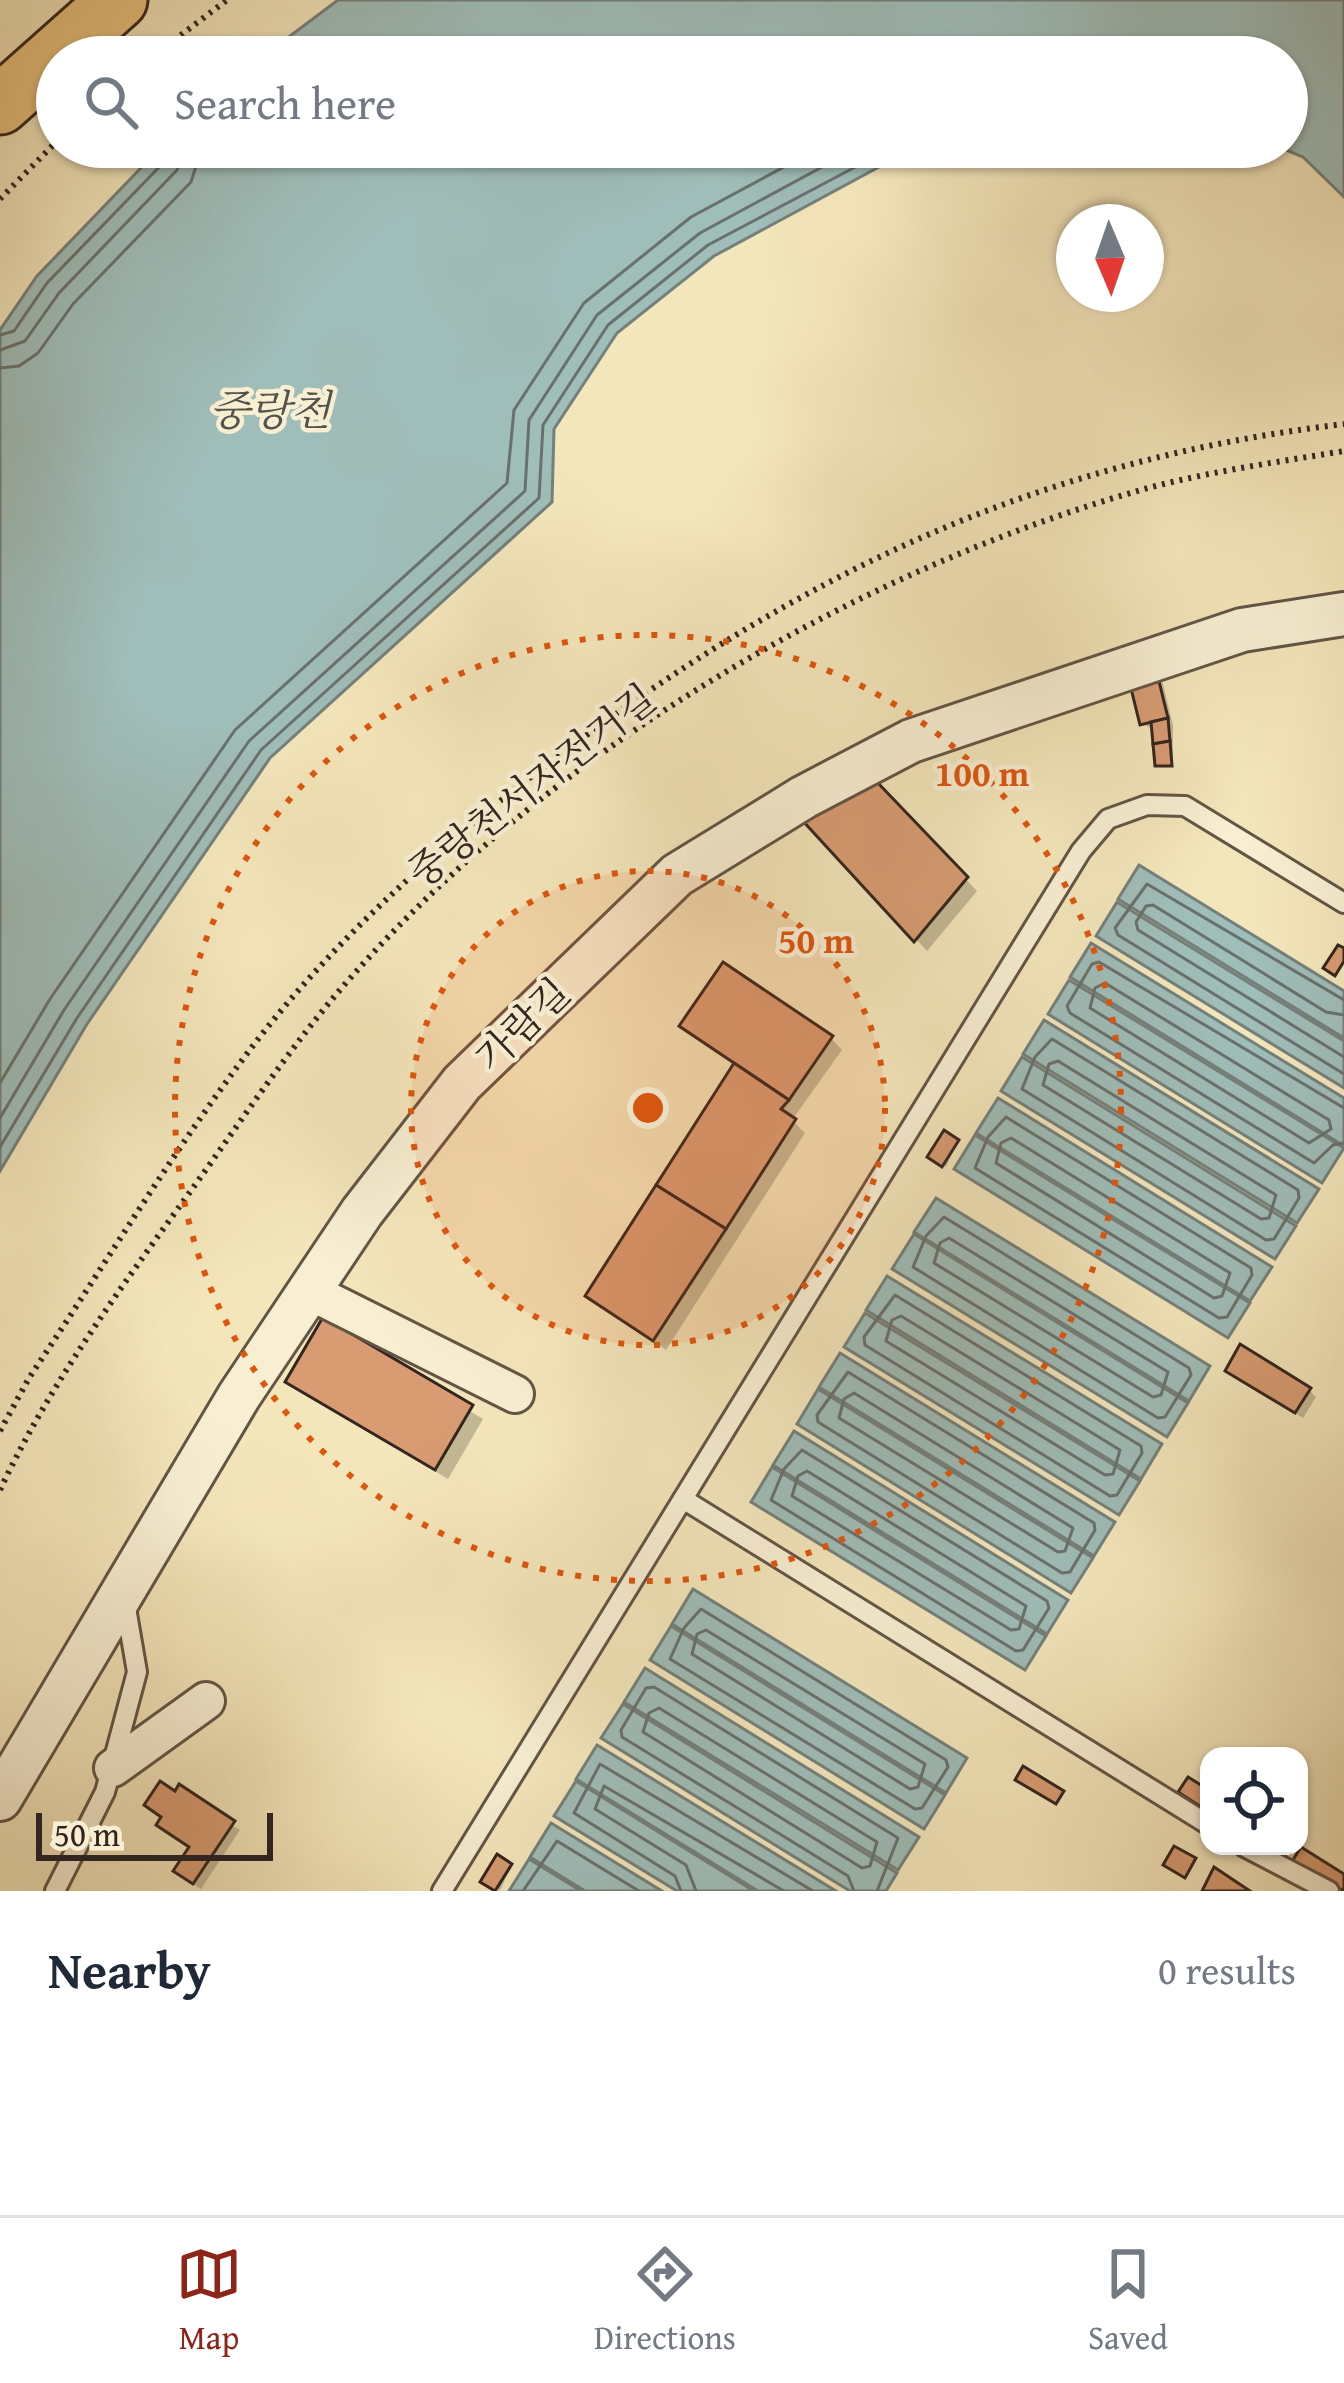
<!DOCTYPE html>
<html lang="en">
<head>
<meta charset="utf-8">
<style>
  body { margin:0; font-family:"Gentium Book Plus","Noto Serif KR",serif; background:#f2f2f3; color:#1f2937 }
  .controls { position:absolute; right:36px; bottom:36px; display:grid; overflow:hidden; border-radius:24px; box-shadow:0 3px 9px #0004 }
  .controls button { width:108px; height:108px; display:grid; place-items:center; padding:0; border:0; border-bottom:3px solid #e0e1e3; background:#fff; color:#1f2937; font:60px sans-serif }
  .compass { position:absolute; left:1056px; top:204px; width:108px; height:108px; border-radius:50%; background:#fff; box-shadow:0 3px 9px #0004; rotate:178deg }
  .scale { position:absolute; left:36px; bottom:30px; width:237px; box-sizing:border-box; padding-left:12px; border:6px solid #33251f; border-top:0; font-size:33px; line-height:42px; white-space:nowrap; color:#33251f; -webkit-text-stroke:9px #f8efd3; paint-order:stroke }
  .list { margin:0; padding:0; list-style:none }
  h2 { display:flex; justify-content:space-between; align-items:center; height:156px; margin:0; padding:0 48px; font-size:51px }
  h2 small { font-size:39px; font-weight:400; color:#747a83 }
  .icon { flex:none; width:66px; height:66px; fill:none; stroke:currentColor; stroke-width:2; stroke-linecap:round; stroke-linejoin:round }
  .map { position:relative; flex:none; width:1344px; height:1891px; overflow:hidden }
  .search { position:absolute; background:#fff; box-shadow:0 3px 9px #0004; left:36px; right:36px; top:36px; height:132px; display:flex; align-items:center; gap:30px; box-sizing:border-box; padding:0 42px; border-radius:66px; color:#747a83; font-size:45px }
  .sheet { height:324px; background:#fff }
  nav { display:flex; justify-content:space-around; align-items:center; box-sizing:border-box; height:168px; border-top:3px solid #e0e1e3; background:#fff; font-size:33px; color:#747a83 }
  nav a { display:grid; justify-items:center; gap:6px }
  nav .on { color:#8f2418 }
  .map>svg:first-child { display:block }
  .water { fill:#9fbdb9; stroke:#74807b; stroke-width:3 }
  .shadow { fill:#0003 }
  .lines { fill:none; stroke-linecap:round; stroke-linejoin:round }
  .shore { stroke:#69716c; stroke-width:3 }
  .building { fill:#d89b72; stroke:#33251f; stroke-width:3 }
  .service-casing { stroke:#635546; stroke-width:24 }
  .minor-casing { stroke:#635546; stroke-width:42 }
  .tertiary-casing { stroke:#635546; stroke-width:48 }
  .trunk-casing { stroke:#33251f; stroke-width:63 }
  .path { stroke:#33251f; stroke-width:6; stroke-dasharray:3 6; stroke-linecap:butt }
  .service { stroke:#f8efd3; stroke-width:18 }
  .minor { stroke:#f8efd3; stroke-width:36 }
  .tertiary { stroke:#f8efd3; stroke-width:42 }
  .trunk { stroke:#eac37e; stroke-width:57 }
  .ring { fill:none; stroke:#df560d; stroke-width:6; stroke-dasharray:6 12 }
  .labels { text-anchor:middle; dominant-baseline:central; stroke-width:9; stroke-linejoin:round; paint-order:stroke }
  .street-label { font-size:39px; fill:#33251f; stroke:#f8efd3 }
  .water-label { font-size:42px; font-style:italic; fill:#53534d; stroke:#f8efd3 }
  .centre { fill:#df560d; stroke:#f8efd3; stroke-width:6 }
  .ring-label { font-size:36px; text-anchor:middle; font-weight:bold; fill:#df560d; stroke:#f8efd3; stroke-width:9; stroke-linejoin:round; paint-order:stroke }
</style>
</head>
<body>
<div class="map">
<svg width="1344" height="1891" viewBox="0 0 1344 1891">
  <rect width="100%" height="100%" fill="#f4e6bb"/>
  <filter id="stains"><feTurbulence type="fractalNoise" baseFrequency=".00167" numOctaves="4"/><feColorMatrix values="0 0 0 0 .2 0 0 0 0 .09 0 0 0 0 .02 0 0 0 .5 -.17"/></filter>
  <radialGradient id="worn" r=".72"><stop offset=".6" stop-color="#630" stop-opacity="0"/><stop offset="1" stop-color="#630" stop-opacity=".3"/></radialGradient>
  <g class="water">
    <polygon points="338,0 1344,0 1344,197 1303,157 1279,147 1287,147 1287,57 262,57"/>
    <polygon points="161,147 937,147 892,160 714,256 617,333 554,429 552,502 270,758 87,1024 0,1171 0,330 37,276"/>
    <polygon points="1139,865 1344,991 1344,1038 1118,899"/>
    <polygon points="1117,902 1344,1041 1344,1088 1096,936"/>
    <polygon points="1091,943 1344,1098 1344,1146 1070,977"/>
    <polygon points="1069,980 1344,1148 1322,1183 1048,1014"/>
    <polygon points="1044,1020 1319,1189 1297,1223 1023,1054"/>
    <polygon points="1022,1057 1296,1226 1275,1259 1001,1091"/>
    <polygon points="998,1098 1272,1267 1250,1301 976,1133"/>
    <polygon points="975,1135 1250,1303 1228,1338 954,1169"/>
    <polygon points="936,1198 1210,1366 1189,1401 914,1232"/>
    <polygon points="914,1234 1188,1403 1167,1437 892,1269"/>
    <polygon points="887,1276 1162,1444 1141,1479 866,1310"/>
    <polygon points="865,1313 1140,1481 1119,1515 844,1347"/>
    <polygon points="840,1353 1115,1522 1094,1556 819,1387"/>
    <polygon points="818,1389 1093,1558 1071,1593 797,1424"/>
    <polygon points="794,1431 1068,1600 1047,1634 773,1465"/>
    <polygon points="772,1467 1046,1636 1025,1670 751,1502"/>
    <polygon points="693,1589 967,1758 946,1793 672,1624"/>
    <polygon points="671,1626 945,1795 924,1829 650,1660"/>
    <polygon points="645,1668 919,1837 898,1870 624,1702"/>
    <polygon points="623,1704 897,1873 886,1891 850,1891 601,1738"/>
    <polygon points="597,1745 836,1891 758,1891 576,1779"/>
    <polygon points="576,1781 754,1891 677,1891 554,1816"/>
    <polygon points="551,1823 662,1891 585,1891 530,1857"/>
    <polygon points="529,1859 581,1891 509,1891"/>
  </g>
  <g class="shadow">
    <polygon points="1131,674 1161,676 1173,725 1173,767 1158,765 1154,730 1143,724"/>
    <polygon points="876,786 977,891 927,951 806,820"/>
    <polygon points="683,1026 831,1038 842,1050 792,1120 805,1133 666,1350 588,1296 736,1065"/>
    <polygon points="957,1142 946,1167 933,1160"/>
    <polygon points="324,1322 483,1419 448,1479 289,1382"/>
    <polygon points="1236,1377 1309,1390 1316,1397 1303,1418"/>
    <polygon points="176,1795 240,1830 201,1889 184,1878 191,1849 159,1825"/>
    <polygon points="511,1866 500,1891 487,1885"/>
  </g>
  <g class="lines">
    <g class="shore">
      <polyline points="0,335 14,331 47,283 166,160 169,147"/>
      <polyline points="0,350 25,341 59,293 177,170 184,147"/>
      <polyline points="0,368 19,366 38,353 73,304 191,182 202,147"/>
      <polygon points="1105,983 1329,1120 1331,1129 1309,1143 1090,1008 1095,988"/>
      <polyline points="1344,1000 1147,884 1115,928 1118,935 1344,1074"/>
      <polyline points="1344,1015 1326,1012 1153,905 1146,906 1136,922 1138,930 1344,1057"/>
      <polygon points="1052,1039 1298,1190 1299,1198 1274,1239 1266,1240 1022,1089 1035,1057"/>
      <polygon points="1058,1061 1276,1195 1269,1218 1261,1219 1043,1085 1049,1064"/>
      <polyline points="0,1083 50,999 235,730 507,483 514,410 584,303 691,217 821,147"/>
      <polyline points="1344,1108 1099,962 1092,964 1067,1006 1070,1013 1314,1163 1333,1145 1344,1143"/>
      <polygon points="1006,1117 1251,1268 1252,1275 1227,1317 1219,1318 975,1168 988,1137"/>
      <polyline points="0,1118 64,1010 249,741 525,491 529,420 597,315 700,233 859,147"/>
      <polygon points="1011,1138 1230,1273 1222,1296 1214,1298 996,1163 1001,1143"/>
      <polyline points="0,1147 77,1018 261,750 539,498 543,425 608,325 708,245 893,147"/>
      <polygon points="944,1217 1189,1368 1191,1375 1165,1417 1158,1418 913,1267 926,1236"/>
      <polygon points="949,1238 1168,1372 1161,1395 1153,1397 934,1263 940,1243"/>
      <polygon points="895,1295 1141,1446 1142,1453 1117,1495 1110,1496 865,1345 864,1337"/>
      <polygon points="901,1316 1120,1450 1113,1474 1105,1475 886,1341 892,1320"/>
      <polygon points="848,1372 1094,1523 1095,1530 1070,1572 1062,1573 818,1422 817,1415"/>
      <polygon points="854,1393 1073,1528 1065,1551 1058,1552 839,1418 844,1399"/>
      <polygon points="802,1450 1047,1601 1049,1608 1023,1650 1016,1651 771,1500 784,1469"/>
      <polygon points="807,1471 1026,1606 1019,1629 1011,1630 792,1496 798,1476"/>
      <polygon points="701,1609 946,1760 948,1767 922,1808 915,1809 670,1659 684,1628"/>
      <polygon points="706,1630 925,1764 918,1787 910,1789 692,1654 697,1634"/>
      <polygon points="659,1708 877,1842 870,1866 862,1868 643,1732 649,1713"/>
      <polyline points="523,1891 557,1841 639,1891"/>
      <polyline points="681,1891 675,1876 574,1813 600,1764 813,1891"/>
      <polyline points="696,1891 686,1865 595,1809 604,1786 784,1891"/>
      <polyline points="854,1891 848,1876 622,1737 621,1730 646,1688 654,1687 898,1838 877,1891"/>
    </g>
  </g>
  <g class="building">
    <polygon points="1155,665 1168,718 1140,725 1127,672"/>
    <polygon points="1168,718 1170,741 1153,744 1151,722"/>
    <polygon points="1170,741 1172,766 1155,766 1153,744"/>
    <polygon points="877,782 968,877 914,942 801,819"/>
    <polygon points="1338,945 1344,948 1344,961 1335,976 1323,968"/>
    <polygon points="723,962 833,1036 789,1100 679,1026"/>
    <polygon points="734,1063 789,1100 781,1109 796,1119 726,1229 656,1185"/>
    <polygon points="944,1130 959,1140 942,1167 927,1157"/>
    <polygon points="656,1185 726,1229 653,1341 585,1296"/>
    <polygon points="323,1317 473,1405 435,1470 285,1382"/>
    <polygon points="1240,1344 1311,1388 1295,1413 1225,1371"/>
    <polygon points="1023,1766 1064,1791 1056,1804 1015,1780"/>
    <polygon points="1188,1777 1209,1790 1209,1812 1178,1792"/>
    <polygon points="160,1781 175,1791 179,1784 235,1821 193,1884 173,1871 189,1847 156,1825 161,1817 144,1805"/>
    <polygon points="1174,1846 1196,1858 1185,1878 1163,1865"/>
    <polygon points="1301,1847 1344,1874 1344,1891 1291,1863"/>
    <polygon points="497,1854 512,1864 495,1891 480,1882"/>
    <polygon points="1214,1867 1250,1891 1202,1891"/>
  </g>
  <g class="lines">
    <defs>
      <g id="service">
        <polyline points="683,1499 1209,1825"/>
        <polyline points="1243,1846 1329,1891"/>
        <polyline points="55,1891 105,1792 137,1672 125,1602"/>
        <polyline points="442,1891 1081,851 1108,819 1147,805 1185,806 1344,903"/>
      </g>
      <g id="minor">
        <polyline points="309,1291 515,1394"/>
        <polyline points="113,1768 206,1701"/>
      </g>
      <polyline id="tertiary" points="0,1799 239,1396 362,1212 462,1083 677,875 804,797 911,741 1242,630 1344,614"/>
      <polyline id="trunk" points="0,105 118,0"/>
    </defs>
    <use href="#service" class="service-casing"/>
    <use href="#minor" class="minor-casing"/>
    <use href="#tertiary" class="tertiary-casing"/>
    <use href="#trunk" class="trunk-casing"/>
    <g class="path">
      <polyline points="152,57 227,0"/>
      <polyline points="0,199 57,141"/>
      <path d="M0 1431 29 1378C103 1268 172 1152 252 1047 337 936 442 844 553 760 800 574 1034 461 1344 424"/>
      <path d="M0 1490C51 1381 125 1282 195 1185 246 1114 295 1040 353 975 552 750 860 568 1148 488 1212 471 1278 462 1344 451"/>
    </g>
    <use href="#service" class="service"/>
    <use href="#minor" class="minor"/>
    <use href="#tertiary" class="tertiary"/>
    <use href="#trunk" class="trunk"/>
  </g>
  <circle cx="648" cy="1108" r="237" fill="#df560d" fill-opacity=".12"/>
  <g class="ring">
    <circle cx="648" cy="1108" r="237"/>
    <circle cx="648" cy="1108" r="473"/>
  </g>
  <g class="labels">
    <g class="street-label">
      <text transform="translate(531 785) rotate(-38)">중랑천서자전거길</text>
      <text transform="translate(522 1024) rotate(-44)">가람길</text>
    </g>
    <g class="water-label">
      <text x="270" y="409">중랑천</text>
    </g>
  </g>
  <circle cx="648" cy="1108" r="18" class="centre"/>
  <g class="ring-label">
    <text x="982" y="786">100 m</text>
    <text x="816" y="953">50 m</text>
  </g>
  <rect width="100%" height="100%" filter="url(#stains)"/>
  <rect width="100%" height="100%" fill="url(#worn)"/>
</svg>
<div class="controls">
<button><svg class="icon" aria-label="locate" viewBox="0 0 24 24"><circle cx="12" cy="12" r="6"/><path d="M12 2v4M12 18v4M2 12h4M18 12h4"/></svg></button>
</div>
<svg class="compass" viewBox="-18 -18 36 36"><path d="M0-13l5 13h-10z" fill="#e53935"/><path d="M0 13l5-13h-10z" fill="#747a83"/></svg>
<div class="scale">50 m</div>
<div class="search"><svg class="icon" aria-label="search" viewBox="0 0 24 24"><circle cx="10" cy="10" r="6"/><path d="M15 15l6 6"/></svg>Search here</div>
</div>
<section class="sheet">
<h2>Nearby<small>0 results</small></h2>
<ul class="list">
</ul>
</section>
<nav>
<a class="on"><svg class="icon" aria-label="map" viewBox="0 0 24 24"><path d="M3 6l6-2 6 2 6-2v14l-6 2-6-2-6 2zM9 4v14M15 6v14"/></svg>Map</a>
<a><svg class="icon" aria-label="directions" viewBox="0 0 24 24"><path d="M12 3l9 9-9 9-9-9zM9 14v-3h6M13 9l2 2-2 2"/></svg>Directions</a>
<a><svg class="icon" aria-label="saved" viewBox="0 0 24 24"><path d="M7 4h10v16l-5-4-5 4z"/></svg>Saved</a>
</nav>
</body>
</html>
